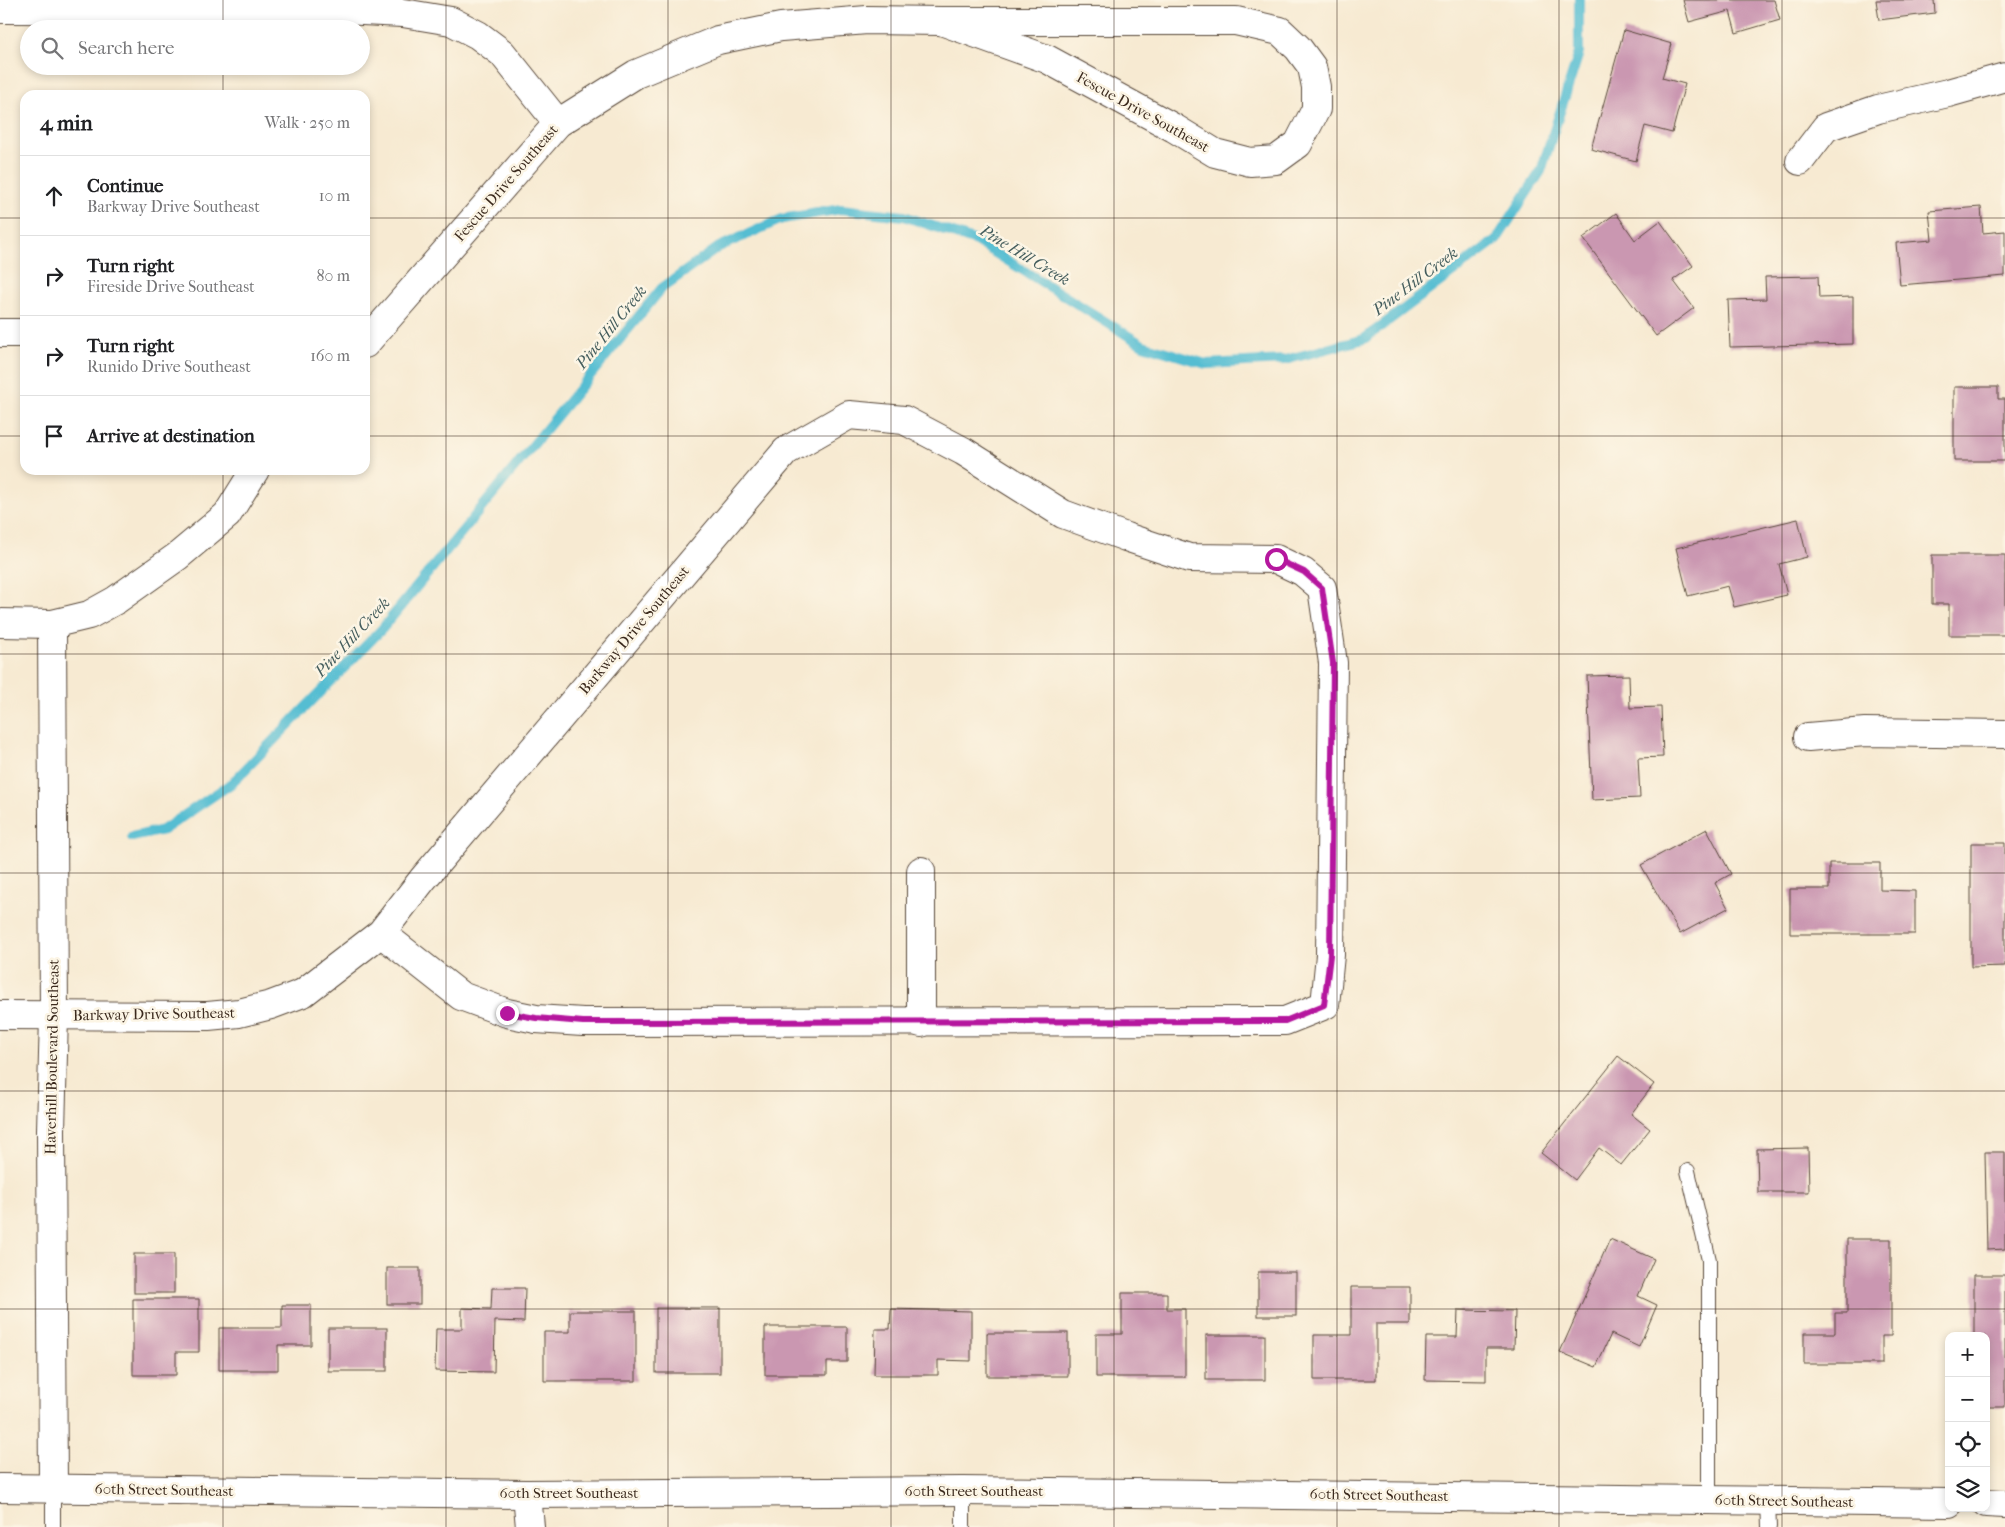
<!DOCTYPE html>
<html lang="en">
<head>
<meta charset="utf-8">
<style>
  body { margin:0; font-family:"IM FELL French Canon",serif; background:#f6f6f6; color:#202124 }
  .controls { position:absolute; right:15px; bottom:15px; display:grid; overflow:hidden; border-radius:10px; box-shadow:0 2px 8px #0003 }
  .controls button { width:45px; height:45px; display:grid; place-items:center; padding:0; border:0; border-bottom:1px solid #e0e0e0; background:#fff; color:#202124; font:25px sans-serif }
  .stop { position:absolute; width:15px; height:15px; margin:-11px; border:4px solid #b5179e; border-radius:50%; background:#fff }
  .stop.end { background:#b5179e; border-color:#fff; box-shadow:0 1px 5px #0008 }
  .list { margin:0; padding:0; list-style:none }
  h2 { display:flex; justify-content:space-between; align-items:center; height:65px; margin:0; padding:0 20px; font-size:21px }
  h2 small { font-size:16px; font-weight:400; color:#757577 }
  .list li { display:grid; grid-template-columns:32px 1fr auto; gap:15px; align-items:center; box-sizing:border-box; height:80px; padding:0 20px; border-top:1px solid #e0e0e0 }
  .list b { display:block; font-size:19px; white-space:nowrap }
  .list p { margin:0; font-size:16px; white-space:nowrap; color:#757577 }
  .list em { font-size:16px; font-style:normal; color:#757577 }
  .icon { flex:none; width:28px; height:28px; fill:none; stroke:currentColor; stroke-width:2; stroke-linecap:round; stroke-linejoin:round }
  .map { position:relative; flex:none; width:2005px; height:1527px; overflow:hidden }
  .search { position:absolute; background:#fff; box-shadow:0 2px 8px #0003; left:20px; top:20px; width:350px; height:55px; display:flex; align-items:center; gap:12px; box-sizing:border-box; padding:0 18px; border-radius:28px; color:#757577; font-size:19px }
  .panel { position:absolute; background:#fff; box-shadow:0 2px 8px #0003; left:20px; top:90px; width:350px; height:385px; border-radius:15px }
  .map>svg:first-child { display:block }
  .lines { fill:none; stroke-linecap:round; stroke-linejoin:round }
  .stream { stroke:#55bdd2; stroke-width:10 }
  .building { fill:#ca97b1 }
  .lane-casing { stroke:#574739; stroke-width:16 }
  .street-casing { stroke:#574739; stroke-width:30 }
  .secondary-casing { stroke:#574739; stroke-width:30 }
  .lane { stroke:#fff; stroke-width:14 }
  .street { stroke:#fff; stroke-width:28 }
  .secondary { stroke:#fff; stroke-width:28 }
  .route { stroke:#b5179e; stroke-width:6 }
  .grid { fill:none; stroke:#3b2a1e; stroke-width:1; stroke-opacity:0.55 }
  .labels { text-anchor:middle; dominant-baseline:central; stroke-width:5; stroke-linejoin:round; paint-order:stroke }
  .street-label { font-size:15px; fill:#3b2a1e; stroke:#fcf5e5 }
  .water-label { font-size:16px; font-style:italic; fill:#445d5d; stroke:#fcf5e5 }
</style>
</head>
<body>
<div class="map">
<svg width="2005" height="1527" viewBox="0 0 2005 1527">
  <rect width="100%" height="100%" fill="#fcf5e5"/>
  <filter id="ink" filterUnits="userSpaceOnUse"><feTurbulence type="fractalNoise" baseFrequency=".02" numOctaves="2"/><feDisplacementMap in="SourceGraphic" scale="10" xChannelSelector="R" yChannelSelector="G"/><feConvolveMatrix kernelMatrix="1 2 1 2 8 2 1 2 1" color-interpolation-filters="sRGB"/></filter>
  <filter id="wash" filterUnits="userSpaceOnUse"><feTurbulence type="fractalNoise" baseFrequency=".0096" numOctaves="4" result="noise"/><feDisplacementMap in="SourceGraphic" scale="20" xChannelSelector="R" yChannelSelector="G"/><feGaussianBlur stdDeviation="1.12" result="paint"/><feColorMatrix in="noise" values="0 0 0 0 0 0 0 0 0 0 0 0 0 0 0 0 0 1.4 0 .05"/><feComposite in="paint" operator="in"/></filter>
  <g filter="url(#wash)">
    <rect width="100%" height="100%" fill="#f7ead2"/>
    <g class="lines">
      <polyline class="stream" points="132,837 163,830 232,783 382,629 662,288 719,247 782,219 841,209 904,216 976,241 1143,345 1206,364 1285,360 1364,339 1497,239 1541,171 1579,53 1579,0"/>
    </g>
    <g id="blocks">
      <g class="building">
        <polygon points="1683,0 1774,0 1780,20 1736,33 1730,11 1689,22"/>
        <polygon points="1876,0 1934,0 1935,13 1879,20"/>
        <polygon points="1624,30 1672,44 1662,78 1685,84 1672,133 1645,126 1636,161 1591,149"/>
        <polygon points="1981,207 1983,233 2005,231 2005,276 1900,285 1896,243 1932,240 1929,211"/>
        <polygon points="1616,213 1635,240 1660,221 1693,266 1673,280 1694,308 1656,336 1583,238"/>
        <polygon points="1818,276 1819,298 1853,297 1853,344 1730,347 1728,300 1766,299 1765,277"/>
        <polygon points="1954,387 1998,387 1998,399 2005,399 2005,461 1954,461"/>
        <polygon points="1798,519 1807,557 1779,564 1787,595 1734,607 1728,586 1688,596 1676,548"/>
        <polygon points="1932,555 2005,555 2005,635 1949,635 1949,604 1932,604"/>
        <polygon points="1629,675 1630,708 1661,707 1663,757 1638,758 1640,798 1592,800 1587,676"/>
        <polygon points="1707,829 1731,874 1715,883 1728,908 1680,934 1641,865"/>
        <polygon points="1971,843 2005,843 2005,966 1971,967"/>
        <polygon points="1829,863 1880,863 1880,890 1915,891 1915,934 1790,934 1790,889 1829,889"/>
        <polygon points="1618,1056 1654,1084 1631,1114 1650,1129 1621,1165 1599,1148 1575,1180 1541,1153"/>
        <polygon points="1808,1148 1809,1192 1758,1192 1757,1149"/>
        <polygon points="1985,1152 2005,1152 2005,1249 1987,1250"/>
        <polygon points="1610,1239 1654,1259 1638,1296 1657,1305 1639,1347 1611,1334 1596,1367 1560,1352"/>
        <polygon points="1847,1239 1891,1239 1891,1336 1882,1336 1882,1364 1804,1364 1804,1333 1835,1333 1835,1313 1847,1313"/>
        <rect x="134" y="1254" width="40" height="39"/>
        <rect x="387" y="1268" width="33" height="36"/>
        <rect x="1258" y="1272" width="38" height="44"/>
        <polygon points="1974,1275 2005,1275 2005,1407 1986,1407 1986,1336 1974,1336"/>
        <polygon points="1351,1287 1410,1287 1410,1324 1376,1324 1376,1380 1314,1380 1314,1335 1351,1335"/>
        <polygon points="492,1288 525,1288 524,1322 495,1321 494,1372 435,1371 436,1329 462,1329 462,1308 491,1309"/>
        <polygon points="1122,1293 1167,1293 1167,1309 1185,1309 1185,1377 1096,1377 1096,1334 1122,1334"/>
        <polygon points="133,1299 199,1299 199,1352 176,1352 176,1375 133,1375"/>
        <polygon points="282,1305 311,1305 311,1345 278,1345 278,1370 219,1370 219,1328 282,1328"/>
        <rect x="656" y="1308" width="64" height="65"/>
        <polygon points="891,1309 971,1311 971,1361 938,1360 938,1375 874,1375 875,1329 890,1329"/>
        <polygon points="1458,1310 1515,1311 1514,1348 1486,1348 1486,1381 1425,1380 1426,1337 1457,1337"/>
        <polygon points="570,1311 636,1311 636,1381 544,1381 544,1332 570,1332"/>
        <polygon points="765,1327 847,1327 847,1362 827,1362 827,1375 765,1375"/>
        <rect x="328" y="1328" width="59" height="43"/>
        <rect x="987" y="1333" width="81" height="43"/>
        <rect x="1206" y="1335" width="59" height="45"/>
      </g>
    </g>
  </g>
  <g filter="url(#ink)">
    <use href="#blocks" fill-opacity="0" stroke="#574739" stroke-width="1"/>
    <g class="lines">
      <defs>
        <g id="lane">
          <polyline points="1688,1171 1709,1260 1709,1500"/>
          <polyline points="53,1489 53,1527"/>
          <polyline points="1768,1501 1769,1527"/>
          <polyline points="963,1527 963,1491"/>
        </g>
        <g id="street">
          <polyline points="0,9 342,10 403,13 451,21 478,35 502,53 558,123"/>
          <polyline points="1800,161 1826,127 1878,109 1948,93 2005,77"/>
          <polyline points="0,333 25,333"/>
          <polyline points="365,344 558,123 636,74 718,40 781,27 867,20 941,21 1236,21 1280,31 1298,48 1312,67 1316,87 1316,109 1298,144 1276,160 1250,162 1215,153 1174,128 1047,59 941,21"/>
          <polyline points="0,623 52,624 89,615 116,600 178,556 227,515 255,470"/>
          <polyline points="52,624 54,1016 51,1130 53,1489"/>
          <polyline points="1808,737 1865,732 2005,734"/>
          <polyline points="921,871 921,1023"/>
          <polyline points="0,1015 208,1016 239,1013 271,1005 303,993 381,933 423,879 786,451 849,415 904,420 963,451 1063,514 1126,537 1189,558 1276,559 1303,572 1322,588 1333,663 1330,955 1325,1005 1285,1021 583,1022 536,1019 507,1013 461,996 381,933"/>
          <polyline points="527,1494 530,1527"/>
        </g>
        <g id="secondary">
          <polyline points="0,1488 527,1494 963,1491 1949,1503"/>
          <polyline points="1986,1503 2005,1504"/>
        </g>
      </defs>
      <use href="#lane" class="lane-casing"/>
      <use href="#street" class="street-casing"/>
      <use href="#secondary" class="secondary-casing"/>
      <use href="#lane" class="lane"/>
      <use href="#street" class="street"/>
      <use href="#secondary" class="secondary"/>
    </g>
  </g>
  <g class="lines" filter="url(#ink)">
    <polyline class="route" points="507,1013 536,1018 583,1022 1285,1021 1324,1005 1330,955 1333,663 1322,588 1304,572 1276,559"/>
  </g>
  <path class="grid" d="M223 0V29M446 0V1527M668 0V1527M891 0V1527M1114 0V1527M1337 0V1527M1559 0V1527M1782 0V1527M223 66V95M0 218H25M365 218H2005M0 436H25M365 436H2005M223 470V1527M0 654H2005M0 873H2005M0 1091H2005M0 1309H2005"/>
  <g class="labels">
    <g class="street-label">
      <text transform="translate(1143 112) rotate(29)">Fescue Drive Southeast</text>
      <text transform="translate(506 183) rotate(-49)">Fescue Drive Southeast</text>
      <text transform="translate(634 630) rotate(-50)">Barkway Drive Southeast</text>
      <text transform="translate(154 1014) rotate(-1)">Barkway Drive Southeast</text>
      <text transform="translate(52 1057) rotate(-89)">Haverhill Boulevard Southeast</text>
      <text transform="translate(164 1490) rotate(1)">60th Street Southeast</text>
      <text x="974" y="1491">60th Street Southeast</text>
      <text x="569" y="1493">60th Street Southeast</text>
      <text transform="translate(1379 1495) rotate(1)">60th Street Southeast</text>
      <text transform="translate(1784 1501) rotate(1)">60th Street Southeast</text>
    </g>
    <g class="water-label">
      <text transform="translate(1025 255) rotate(31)">Pine Hill Creek</text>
      <text transform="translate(1415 281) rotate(-37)">Pine Hill Creek</text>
      <text transform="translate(611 327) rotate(-51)">Pine Hill Creek</text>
      <text transform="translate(352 637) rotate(-47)">Pine Hill Creek</text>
    </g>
  </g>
</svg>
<div class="controls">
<button>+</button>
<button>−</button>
<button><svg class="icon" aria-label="locate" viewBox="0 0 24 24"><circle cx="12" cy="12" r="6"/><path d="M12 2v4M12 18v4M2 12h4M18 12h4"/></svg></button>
<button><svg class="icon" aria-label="layers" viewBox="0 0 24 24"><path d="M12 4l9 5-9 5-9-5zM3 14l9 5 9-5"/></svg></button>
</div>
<div class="stop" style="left:1276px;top:559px"></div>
<div class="stop end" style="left:507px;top:1013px"></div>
<div class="search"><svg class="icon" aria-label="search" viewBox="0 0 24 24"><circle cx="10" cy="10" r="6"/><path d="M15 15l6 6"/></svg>Search here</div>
<section class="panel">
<h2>4 min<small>Walk · 250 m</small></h2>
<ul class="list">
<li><svg class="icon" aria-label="ahead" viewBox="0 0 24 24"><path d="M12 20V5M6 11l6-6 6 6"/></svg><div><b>Continue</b><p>Barkway Drive Southeast</p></div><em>10 m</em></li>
<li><svg class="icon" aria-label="right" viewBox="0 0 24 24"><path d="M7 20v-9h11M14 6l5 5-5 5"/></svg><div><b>Turn right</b><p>Fireside Drive Southeast</p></div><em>80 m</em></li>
<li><svg class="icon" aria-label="right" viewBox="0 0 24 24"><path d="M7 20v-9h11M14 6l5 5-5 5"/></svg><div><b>Turn right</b><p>Runido Drive Southeast</p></div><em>160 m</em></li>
<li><svg class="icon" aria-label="arrive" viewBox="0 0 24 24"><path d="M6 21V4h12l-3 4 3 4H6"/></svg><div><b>Arrive at destination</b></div></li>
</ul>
</section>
</div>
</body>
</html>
